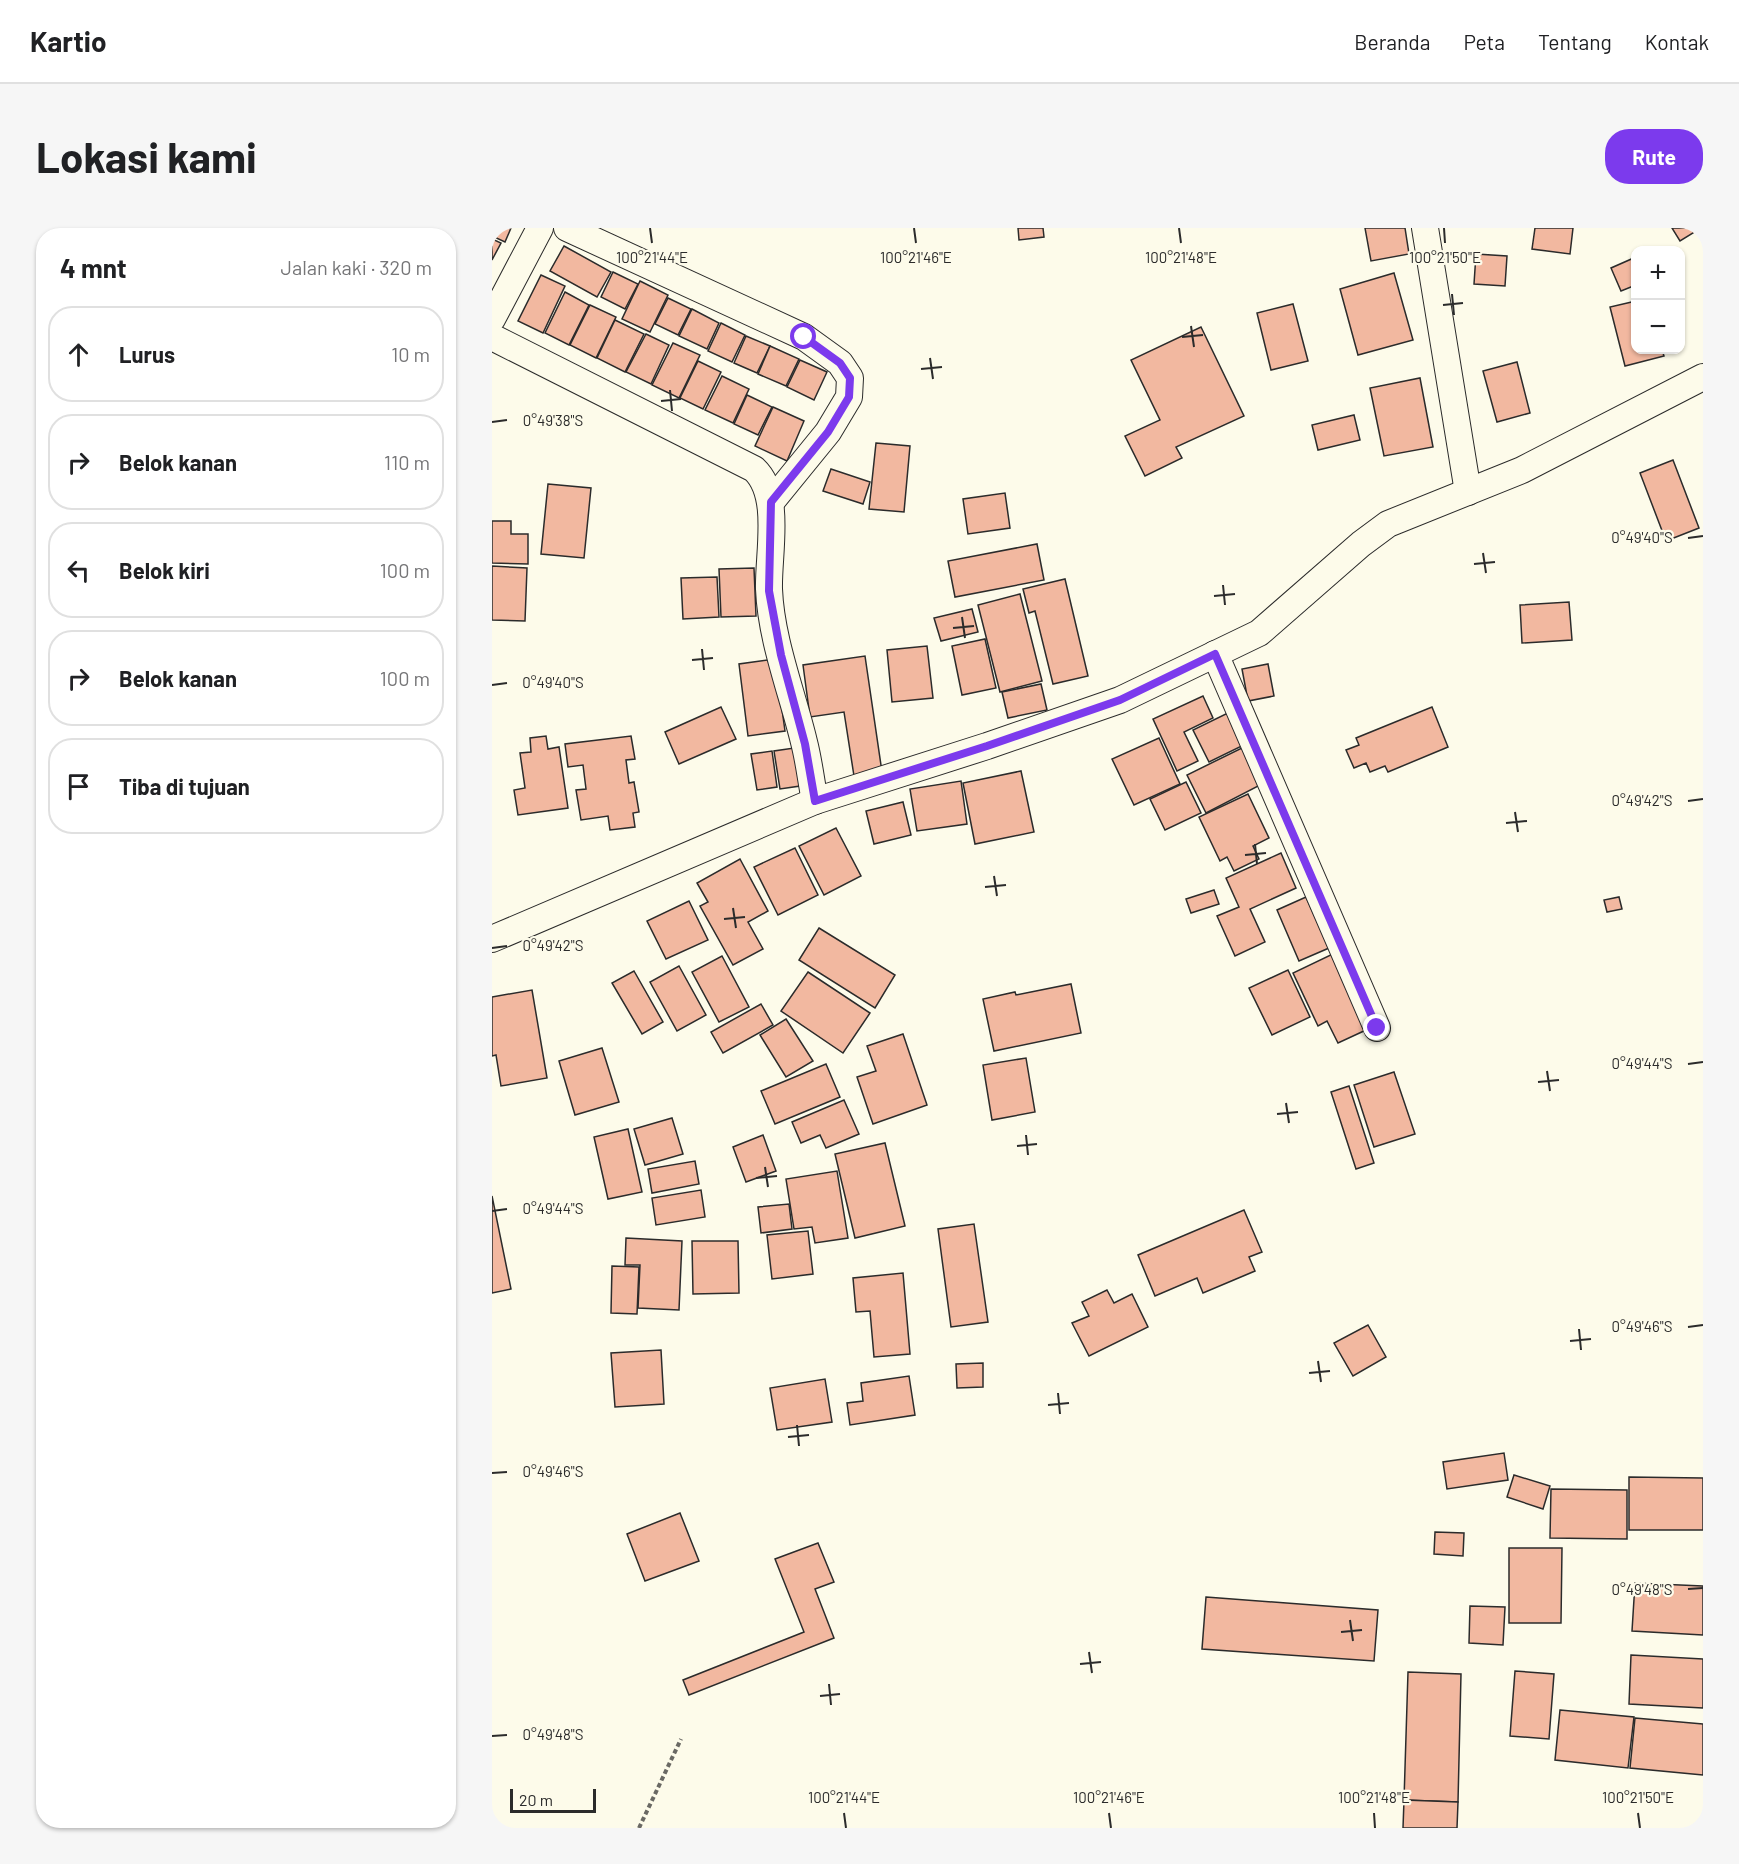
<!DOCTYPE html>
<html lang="id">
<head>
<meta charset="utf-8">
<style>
  body { margin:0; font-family:Barlow,sans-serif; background:#f6f6f6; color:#202124 }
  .controls { position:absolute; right:18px; top:18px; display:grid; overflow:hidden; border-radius:12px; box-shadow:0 2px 4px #0004 }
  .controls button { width:54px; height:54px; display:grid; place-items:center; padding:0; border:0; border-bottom:2px solid #e0e0e0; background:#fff; color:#202124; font:30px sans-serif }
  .scale { position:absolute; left:18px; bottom:15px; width:86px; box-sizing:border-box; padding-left:6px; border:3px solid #2b2b2b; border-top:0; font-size:16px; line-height:21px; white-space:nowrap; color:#2b2b2b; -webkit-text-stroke:4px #fdfbea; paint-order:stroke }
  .stop { position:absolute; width:18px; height:18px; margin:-14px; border:4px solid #7c3aed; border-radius:50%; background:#fff }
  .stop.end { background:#7c3aed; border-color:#fff; box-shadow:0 2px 6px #0008 }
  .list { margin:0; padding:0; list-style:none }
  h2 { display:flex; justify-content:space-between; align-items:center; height:78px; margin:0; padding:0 24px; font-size:26px }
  h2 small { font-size:20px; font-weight:400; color:#757577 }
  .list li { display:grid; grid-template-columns:39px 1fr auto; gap:18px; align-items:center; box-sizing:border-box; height:96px; margin:0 12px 12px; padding:0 12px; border:2px solid #e0e0e0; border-radius:24px }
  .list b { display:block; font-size:22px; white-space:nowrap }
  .list em { font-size:20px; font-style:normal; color:#757577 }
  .icon { flex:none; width:33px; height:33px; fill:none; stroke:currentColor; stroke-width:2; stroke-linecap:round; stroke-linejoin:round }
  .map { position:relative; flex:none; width:1211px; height:1600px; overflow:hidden; border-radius:24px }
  header { display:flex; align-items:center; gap:36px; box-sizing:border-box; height:84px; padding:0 30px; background:#fff; border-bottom:2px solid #e0e0e0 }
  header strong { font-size:28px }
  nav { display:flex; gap:33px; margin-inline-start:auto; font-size:21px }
  .intro { display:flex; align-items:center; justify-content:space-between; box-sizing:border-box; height:144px; padding:0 36px }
  h1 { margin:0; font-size:42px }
  .button { padding:15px 27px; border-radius:24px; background:#7c3aed; color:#fff; font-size:21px; font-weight:700 }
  main { display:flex; gap:36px; padding:0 36px }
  aside { flex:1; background:#fff; border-radius:24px; box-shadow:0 2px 4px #0004 }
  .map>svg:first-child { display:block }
  .building { fill:#f2b8a0; stroke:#2b2b2b; stroke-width:1.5 }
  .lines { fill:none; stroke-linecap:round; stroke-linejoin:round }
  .minor-casing { stroke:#2b2b2b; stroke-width:28 }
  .path { stroke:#6a6964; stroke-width:4; stroke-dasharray:4.5 3; stroke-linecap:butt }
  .minor { stroke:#fdfbea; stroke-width:26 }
  .route { stroke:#7c3aed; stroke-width:8 }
  .ticks { fill:none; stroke:#2b2b2b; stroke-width:2 }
  .ticks-label { font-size:15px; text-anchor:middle; fill:#2b2b2b; stroke:#fdfbea; stroke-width:4.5; stroke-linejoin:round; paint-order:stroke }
</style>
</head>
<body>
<header>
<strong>Kartio</strong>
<nav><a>Beranda</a><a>Peta</a><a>Tentang</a><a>Kontak</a></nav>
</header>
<div class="intro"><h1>Lokasi kami</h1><a class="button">Rute</a></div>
<main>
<aside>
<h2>4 mnt<small>Jalan kaki · 320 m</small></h2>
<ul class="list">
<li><svg class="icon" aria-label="ahead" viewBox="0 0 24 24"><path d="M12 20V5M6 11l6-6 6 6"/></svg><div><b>Lurus</b></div><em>10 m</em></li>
<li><svg class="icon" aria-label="right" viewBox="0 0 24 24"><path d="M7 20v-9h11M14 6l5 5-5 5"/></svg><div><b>Belok kanan</b></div><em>110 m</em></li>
<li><svg class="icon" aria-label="left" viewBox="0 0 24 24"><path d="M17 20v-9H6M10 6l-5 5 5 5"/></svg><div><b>Belok kiri</b></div><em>100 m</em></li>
<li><svg class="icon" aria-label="right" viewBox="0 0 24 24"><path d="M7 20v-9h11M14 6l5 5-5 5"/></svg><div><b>Belok kanan</b></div><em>100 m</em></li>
<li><svg class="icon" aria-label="arrive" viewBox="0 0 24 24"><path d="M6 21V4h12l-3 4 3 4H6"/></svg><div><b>Tiba di tujuan</b></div></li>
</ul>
</aside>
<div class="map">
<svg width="1211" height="1600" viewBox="0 0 1211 1600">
  <rect width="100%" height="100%" fill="#fdfbea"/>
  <g class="building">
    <polygon points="0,0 19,0 13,14 0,8"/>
    <polygon points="526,0 551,0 552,9 527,12"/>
    <polygon points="873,0 913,0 917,26 879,33"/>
    <polygon points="1043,0 1081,0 1078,26 1040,21"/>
    <polygon points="1180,0 1209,0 1188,13"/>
    <polygon points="0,11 9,15 0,32"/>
    <polygon points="72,18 119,44 105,69 58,43"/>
    <polygon points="984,26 1015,28 1013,58 982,56"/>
    <polygon points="1144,29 1144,57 1129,63 1119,40"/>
    <polygon points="121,44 146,56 133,81 109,69"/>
    <polygon points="902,45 921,112 866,127 848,61"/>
    <polygon points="49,47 73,58 51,105 26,93"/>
    <polygon points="148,53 176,67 158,104 130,91"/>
    <polygon points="73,64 97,77 77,117 53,105"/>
    <polygon points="176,70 199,81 186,107 163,96"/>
    <polygon points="1144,73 1144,122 1170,122 1172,128 1133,138 1118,79"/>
    <polygon points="801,76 816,133 779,142 765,85"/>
    <polygon points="98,77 124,89 104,130 78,117"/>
    <polygon points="200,81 227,95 215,121 187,108"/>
    <polygon points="123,92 152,106 133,144 105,130"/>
    <polygon points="229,95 253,107 240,134 216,123"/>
    <polygon points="709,99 752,188 684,219 690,230 653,248 633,208 668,192 639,132"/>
    <polygon points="154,106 177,117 159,156 134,144"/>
    <polygon points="254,108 278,118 265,145 242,135"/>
    <polygon points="181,115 208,127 187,170 160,157"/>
    <polygon points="278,118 307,131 294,158 266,146"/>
    <polygon points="308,132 335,144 322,172 295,159"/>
    <polygon points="206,133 229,144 211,181 188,170"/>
    <polygon points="1025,134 1038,185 1005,194 991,143"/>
    <polygon points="230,148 257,161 241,195 213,182"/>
    <polygon points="928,150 941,219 892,228 878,160"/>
    <polygon points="255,167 280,179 266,207 242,196"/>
    <polygon points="281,179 312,193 295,233 263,218"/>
    <polygon points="862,187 868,212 826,222 820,197"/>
    <polygon points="384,215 418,218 412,284 377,281"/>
    <polygon points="1181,232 1207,300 1174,313 1148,245"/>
    <polygon points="339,241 378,254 371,276 331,263"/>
    <polygon points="56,256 99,260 92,330 49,326"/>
    <polygon points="513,265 518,300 476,306 471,271"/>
    <polygon points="0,293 19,293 19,306 36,306 36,336 0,335"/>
    <polygon points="545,316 552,352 463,369 456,333"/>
    <polygon points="0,338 35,340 33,393 0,392"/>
    <polygon points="262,340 264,388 229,389 227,341"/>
    <polygon points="225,349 227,389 191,391 189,350"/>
    <polygon points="573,351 596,448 561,456 543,383 537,385 531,361"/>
    <polygon points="528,366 550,453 508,464 486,377"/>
    <polygon points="1077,374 1080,412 1030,415 1028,377"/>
    <polygon points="480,381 486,404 449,413 442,390"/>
    <polygon points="493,411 504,460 470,467 460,418"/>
    <polygon points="435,418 441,470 400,474 395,422"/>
    <polygon points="373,428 390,544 362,548 352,484 318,489 311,437"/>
    <polygon points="283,431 293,503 256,508 247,436"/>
    <polygon points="776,436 782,468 756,473 750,441"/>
    <polygon points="549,456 555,482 516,490 510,464"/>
    <polygon points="711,468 721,490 692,504 706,533 685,543 661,491"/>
    <polygon points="229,479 244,511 187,536 173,504"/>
    <polygon points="940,479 956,519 896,544 893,538 878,544 874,535 862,540 854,522 867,517 864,510"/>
    <polygon points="742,482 758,514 717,534 701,502"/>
    <polygon points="54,508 56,521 67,519 76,580 26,587 22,562 33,560 28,525 39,524 38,510"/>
    <polygon points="139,508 143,531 134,532 137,555 142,554 147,584 141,585 143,599 118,602 116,588 89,592 84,562 94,561 91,537 76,539 73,516"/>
    <polygon points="667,510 688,556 642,577 620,531"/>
    <polygon points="756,517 774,554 714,585 695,547"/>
    <polygon points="302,520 308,558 288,561 282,523"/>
    <polygon points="280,523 285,559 265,562 259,526"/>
    <polygon points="529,543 542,604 483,616 471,555"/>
    <polygon points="469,553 475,596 425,603 418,561"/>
    <polygon points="694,554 709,585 673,602 658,571"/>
    <polygon points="756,566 777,610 761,618 767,631 742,643 735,629 728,633 707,589"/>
    <polygon points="411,574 419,607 382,616 374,583"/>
    <polygon points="344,600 369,648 332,667 307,618"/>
    <polygon points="303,620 326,667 286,687 262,639"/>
    <polygon points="789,625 804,660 758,681 773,714 743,728 725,688 747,679 734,650"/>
    <polygon points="248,631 276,683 256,694 271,721 241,737 208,678 216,674 205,655"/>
    <polygon points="722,662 727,676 699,685 694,671"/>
    <polygon points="814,669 837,720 807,733 785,682"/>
    <polygon points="1127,669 1130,681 1115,684 1112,672"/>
    <polygon points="197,673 216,712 174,731 155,693"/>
    <polygon points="327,700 403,747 383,780 307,732"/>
    <polygon points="849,722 874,802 846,815 835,793 826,798 801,745"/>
    <polygon points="230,728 257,779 227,794 200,744"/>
    <polygon points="187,738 214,787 185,803 158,754"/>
    <polygon points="796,742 818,789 780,807 757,760"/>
    <polygon points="142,743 171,794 150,806 120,755"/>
    <polygon points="316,744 378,785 351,825 289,783"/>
    <polygon points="579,756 589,805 502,823 491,771 523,764 524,767"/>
    <polygon points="40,762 55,850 9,858 4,827 0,828 0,769"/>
    <polygon points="269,776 281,797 231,825 219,804"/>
    <polygon points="294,791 321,833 294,849 268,807"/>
    <polygon points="411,806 435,877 381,896 365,849 384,843 375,818"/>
    <polygon points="110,820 127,874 83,887 67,833"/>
    <polygon points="534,830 543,884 500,892 491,837"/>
    <polygon points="334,836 348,869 283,896 269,863"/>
    <polygon points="902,844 923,906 882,919 862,857"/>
    <polygon points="857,858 882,935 864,941 839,864"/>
    <polygon points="352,872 367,906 334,920 328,907 309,915 300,894"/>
    <polygon points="180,890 191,926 153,937 142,901"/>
    <polygon points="136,901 150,964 116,971 102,909"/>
    <polygon points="271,907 284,943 254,954 241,919"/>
    <polygon points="393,915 413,998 363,1010 343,926"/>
    <polygon points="203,933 207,956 160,965 156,941"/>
    <polygon points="345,943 356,1010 323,1015 320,999 302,1001 294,951"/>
    <polygon points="209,962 213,989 164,997 160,970"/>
    <polygon points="0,968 19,1061 0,1065"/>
    <polygon points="297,976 300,1001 269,1005 266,979"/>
    <polygon points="752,982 770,1024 757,1029 763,1043 711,1065 705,1050 663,1068 646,1027"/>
    <polygon points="482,996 496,1094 459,1099 446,1001"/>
    <polygon points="316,1003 321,1046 280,1051 275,1007"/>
    <polygon points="134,1010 190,1013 187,1082 146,1080 148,1037 133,1037"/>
    <polygon points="200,1013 246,1013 247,1065 201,1066"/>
    <polygon points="120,1038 147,1039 145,1086 119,1085"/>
    <polygon points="411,1045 418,1126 382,1129 378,1083 364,1084 361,1050"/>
    <polygon points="615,1062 622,1075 640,1066 656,1099 597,1128 580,1095 597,1088 590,1074"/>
    <polygon points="876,1097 894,1129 861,1148 842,1115"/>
    <polygon points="169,1122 172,1176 123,1179 119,1125"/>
    <polygon points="491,1135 491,1159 465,1160 464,1136"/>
    <polygon points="417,1148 423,1187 358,1197 355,1175 371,1173 369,1155"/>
    <polygon points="333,1151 340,1194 285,1202 278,1160"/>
    <polygon points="1012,1225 1016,1252 955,1261 951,1234"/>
    <polygon points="1022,1247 1058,1258 1051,1281 1015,1269"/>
    <polygon points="1137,1249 1211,1250 1211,1302 1137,1302"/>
    <polygon points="1059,1261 1135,1262 1135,1311 1058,1310"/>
    <polygon points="188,1285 207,1333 153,1353 135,1306"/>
    <polygon points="943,1304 972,1305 971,1328 942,1326"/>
    <polygon points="326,1315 342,1354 323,1361 342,1410 197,1467 191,1452 312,1404 283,1331"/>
    <polygon points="1017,1320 1070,1320 1069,1395 1017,1395"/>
    <polygon points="1143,1355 1211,1358 1211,1407 1140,1403"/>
    <polygon points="714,1369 886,1382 882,1433 710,1421"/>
    <polygon points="978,1378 1013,1379 1011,1417 977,1415"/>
    <polygon points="1139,1427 1211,1431 1211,1480 1137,1476"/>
    <polygon points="1023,1443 1062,1446 1057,1511 1018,1508"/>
    <polygon points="916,1444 969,1446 966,1574 912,1572"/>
    <polygon points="1068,1482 1142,1489 1136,1540 1063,1532"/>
    <polygon points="1143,1490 1211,1496 1211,1547 1138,1540"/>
    <polygon points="912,1572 966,1574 965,1600 911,1600"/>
  </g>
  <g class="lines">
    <defs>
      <g id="minor">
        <polyline points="75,0 312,109 348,135 358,150 357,169 336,204 279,274"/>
        <polyline points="933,0 976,264"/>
        <polyline points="0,91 48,0"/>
        <path d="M0 109 262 241C290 267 276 325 277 361 279 412 300 464 312 514 317 533 319 553 323 573"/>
        <polyline points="723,426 885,800"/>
        <polyline points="0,711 323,573 495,518 628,472 767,405 869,316 896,296 1030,242 1211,149"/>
      </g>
    </defs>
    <use href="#minor" class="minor-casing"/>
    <polyline class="path" points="147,1600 189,1511"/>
    <use href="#minor" class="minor"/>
  </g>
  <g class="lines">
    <polyline class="route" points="312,109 348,135 358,150 357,169 336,204 279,274 277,363 289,427 313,516 323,573 495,518 628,472 723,426 885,800"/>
  </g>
  <path class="ticks" d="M158 0 160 15M422 0 424 15M687 0 689 15M952 0 953 15M960 66 962 87M951 77 971 75M699 98 702 119M690 109 711 107M438 130 441 151M429 141 450 139M178 162 180 183M169 173 189 171M0 194 15 192M1196 310 1211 308M991 325 994 345M982 336 1003 334M731 357 733 377M722 368 743 366M470 389 473 410M461 400 482 398M210 421 212 442M200 432 221 430M0 457 15 455M1196 573 1211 571M1023 584 1026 604M1014 595 1035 593M763 616 765 636M753 627 774 625M502 648 505 668M493 659 514 657M241 680 244 700M232 691 253 689M0 720 15 718M1196 836 1211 834M1055 843 1058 863M1046 854 1067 852M794 875 797 895M785 886 806 884M534 907 536 927M525 918 545 916M273 939 276 959M264 950 285 948M0 983 15 981M1196 1099 1211 1097M1087 1101 1089 1122M1078 1113 1099 1111M826 1133 829 1154M817 1145 838 1143M566 1165 568 1186M556 1177 577 1175M305 1197 307 1218M296 1209 317 1207M0 1245 15 1244M1196 1361 1211 1360M858 1392 861 1413M849 1404 870 1402M597 1424 600 1445M588 1436 609 1434M337 1456 339 1477M328 1468 348 1466M0 1508 15 1507M352 1585 354 1600M617 1585 619 1600M882 1585 883 1600M1146 1585 1148 1600"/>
  <g class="ticks-label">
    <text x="160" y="35">100°21'44"E</text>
    <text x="424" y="35">100°21'46"E</text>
    <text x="689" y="35">100°21'48"E</text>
    <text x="953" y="35">100°21'50"E</text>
    <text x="61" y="198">0°49'38"S</text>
    <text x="1150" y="315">0°49'40"S</text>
    <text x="61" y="460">0°49'40"S</text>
    <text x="1150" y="578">0°49'42"S</text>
    <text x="61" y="723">0°49'42"S</text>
    <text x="1150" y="841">0°49'44"S</text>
    <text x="61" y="986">0°49'44"S</text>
    <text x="1150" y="1104">0°49'46"S</text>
    <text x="61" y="1249">0°49'46"S</text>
    <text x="1150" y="1367">0°49'48"S</text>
    <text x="61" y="1512">0°49'48"S</text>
    <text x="352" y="1575">100°21'44"E</text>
    <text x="617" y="1575">100°21'46"E</text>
    <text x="882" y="1575">100°21'48"E</text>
    <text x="1146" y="1575">100°21'50"E</text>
  </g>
</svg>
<div class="controls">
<button>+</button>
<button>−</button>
</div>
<div class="scale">20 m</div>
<div class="stop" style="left:312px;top:109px"></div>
<div class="stop end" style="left:885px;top:800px"></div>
</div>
</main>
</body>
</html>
